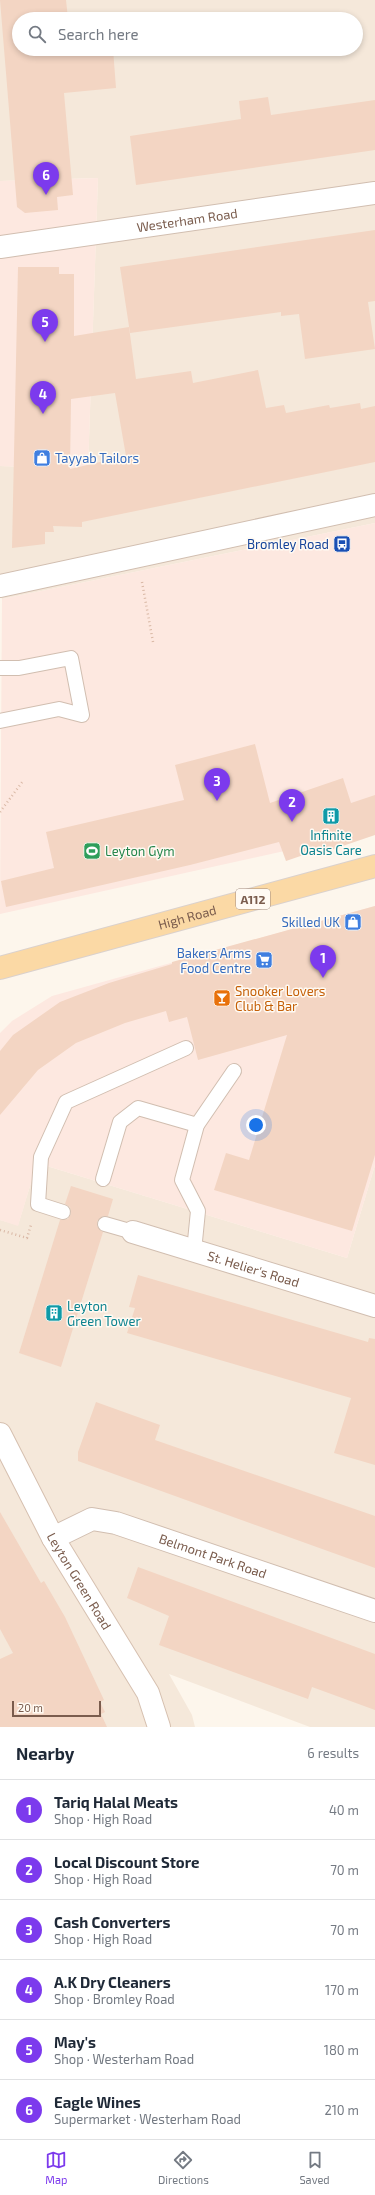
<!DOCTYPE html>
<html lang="en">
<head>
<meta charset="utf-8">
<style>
  body { margin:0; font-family:"Exo 2",sans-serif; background:#f2f2f3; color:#1f2937 }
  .scale { position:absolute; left:12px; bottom:10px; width:89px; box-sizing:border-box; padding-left:4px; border:2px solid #7a5c4d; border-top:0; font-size:11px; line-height:14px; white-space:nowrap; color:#7a5c4d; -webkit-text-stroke:3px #fffaf3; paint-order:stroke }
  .you { position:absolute; left:256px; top:1125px; width:14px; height:14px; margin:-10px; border:3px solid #fff; border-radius:50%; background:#1a73e8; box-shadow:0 0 0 6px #1a73e833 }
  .badge { display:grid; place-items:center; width:26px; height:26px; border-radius:50%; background:#7c3aed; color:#fff; font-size:13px; font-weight:700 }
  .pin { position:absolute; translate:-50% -33px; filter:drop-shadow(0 1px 2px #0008) }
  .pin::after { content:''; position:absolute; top:21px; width:14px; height:12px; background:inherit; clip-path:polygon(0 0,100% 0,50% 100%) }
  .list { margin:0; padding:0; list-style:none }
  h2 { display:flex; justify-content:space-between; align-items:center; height:52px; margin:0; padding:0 16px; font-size:17px }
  h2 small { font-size:13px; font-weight:400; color:#747a83 }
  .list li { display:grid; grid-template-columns:26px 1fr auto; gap:12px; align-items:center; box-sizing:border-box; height:60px; padding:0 16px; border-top:1px solid #e0e1e3 }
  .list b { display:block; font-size:15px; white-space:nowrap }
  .list p { margin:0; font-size:13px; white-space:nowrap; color:#747a83 }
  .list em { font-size:13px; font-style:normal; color:#747a83 }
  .icon { flex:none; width:22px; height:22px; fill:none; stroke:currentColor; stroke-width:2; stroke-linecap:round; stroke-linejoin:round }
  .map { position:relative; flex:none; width:375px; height:1727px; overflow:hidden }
  .search { position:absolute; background:#fff; box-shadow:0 2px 6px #0003; left:12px; right:12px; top:12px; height:44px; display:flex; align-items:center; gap:10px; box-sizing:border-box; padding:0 14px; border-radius:22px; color:#747a83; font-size:15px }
  .sheet { height:412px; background:#fff }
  nav { display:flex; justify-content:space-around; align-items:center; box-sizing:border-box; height:56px; border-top:1px solid #e0e1e3; background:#fff; font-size:11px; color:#747a83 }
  nav a { display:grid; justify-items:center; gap:2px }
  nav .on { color:#7c3aed }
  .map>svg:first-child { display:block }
  .residential { fill:#f5e8da; fill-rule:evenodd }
  .commercial { fill:#fde8e0 }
  .building { fill:#f3d5c3; fill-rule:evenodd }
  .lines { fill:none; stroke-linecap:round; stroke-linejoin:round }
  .lane-casing { stroke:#d1beb0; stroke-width:16 }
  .street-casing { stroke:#d1beb0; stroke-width:24 }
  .secondary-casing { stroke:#d6c0b0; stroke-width:24 }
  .primary-casing { stroke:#dad1cd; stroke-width:24 }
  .path { stroke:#d9b8a5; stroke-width:2.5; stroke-dasharray:1 3; stroke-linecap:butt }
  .lane { stroke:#fff; stroke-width:14 }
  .street { stroke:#fff; stroke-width:22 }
  .secondary { stroke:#fff; stroke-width:22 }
  .primary { stroke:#fbd9a5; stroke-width:22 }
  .labels { text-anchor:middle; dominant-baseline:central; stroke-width:3; stroke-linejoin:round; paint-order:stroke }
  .shield { fill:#fffaf3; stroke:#a28b7f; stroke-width:1 }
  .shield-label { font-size:12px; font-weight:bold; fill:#7a5c4d }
  .street-label { font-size:13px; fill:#7a5c4d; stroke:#fffaf3 }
  .shop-label { font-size:13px; fill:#366cbe; stroke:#fffaf3; text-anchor:end }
  .transit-label { font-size:13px; fill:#164399; stroke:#fffaf3; text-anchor:end }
  .culture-label { font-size:13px; fill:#0d838f; stroke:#fffaf3 }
  .leisure-label { font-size:13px; fill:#27864d; stroke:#fffaf3; text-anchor:start }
  .food-label { font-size:13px; fill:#c56008; stroke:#fffaf3; text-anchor:start }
</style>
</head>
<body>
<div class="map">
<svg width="375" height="1727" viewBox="0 0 375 1727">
  <rect width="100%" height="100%" fill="#fdf6ec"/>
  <g class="residential">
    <path d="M0 0H375V523L2 599 0 592V466L88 469 98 178 0 181ZM19 19H356V49H19Z"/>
    <polygon points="37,1163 347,1258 375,1165 375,1727 310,1727 169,1674 192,1715 195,1727 0,1727 0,1220 18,1225"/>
  </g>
  <g class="commercial">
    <polygon points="98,178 88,470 0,466 0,181"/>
    <polygon points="375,523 375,831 0,914 2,599"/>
    <polygon points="375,906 375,1165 347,1258 37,1163 18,1226 0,1220 0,1033 12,1021 52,996"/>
  </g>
  <g class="building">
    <polygon points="0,0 66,0 68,19 19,19 19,49 113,49 116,88 64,93 73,195 57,197 58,210 25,213 17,207"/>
    <polygon points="268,97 271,115 375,100 375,150 136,185 130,136 241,119 239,101"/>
    <polygon points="375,230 375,301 368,302 375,349 305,359 299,314 281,316 281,312 130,333 120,267"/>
    <path d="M18 267H59V274H74V336L129 327 136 379 191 371 193 383 258 370 266 408 284 405 286 413 329 405 330 408 360 403 361 409 375 406V462L82 522V527L53 526 54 532H45V544L12 548ZM115 393 126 456 70 469 71 399Z"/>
    <polygon points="255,744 270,803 343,778 351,803 375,795 375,835 319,854 318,850 286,861 279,842 190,865 6,907 1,881 54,868 46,832 184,800 175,765"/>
    <polygon points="375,906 375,1155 352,1231 214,1190 226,1153 249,1160 287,1035 198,1060 187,1017 169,1022 166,1011 125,1023 76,1043 38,1070 0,1115 0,1051 13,1035 60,1002 109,983 172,964 172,962"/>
    <polygon points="71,1186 113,1199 108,1216 103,1216 97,1221 97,1226 103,1232 61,1367 19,1353 60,1220 68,1219 71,1214 70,1207 65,1204"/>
    <polygon points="138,1275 368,1342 369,1338 375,1339 375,1465 334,1453 351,1398 127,1333 135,1308 129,1307"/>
    <polygon points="96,1402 160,1425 155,1440 375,1516 375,1568 78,1461 78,1452"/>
    <polygon points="0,1512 41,1583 44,1581 65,1617 104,1700 100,1702 105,1712 101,1714 107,1727 0,1727 0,1659 13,1653 0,1629"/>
    <polygon points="138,1567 375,1654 375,1710 312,1687 308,1699 159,1645 169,1616 127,1598"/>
  </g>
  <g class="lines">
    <defs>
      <g id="lane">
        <polyline points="0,668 19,668 71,658 82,715 59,709 0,721"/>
        <polyline points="103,1179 120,1122 138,1108 197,1125"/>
        <polyline points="63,1212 38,1204 41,1157 66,1102 186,1048"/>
        <polyline points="105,1224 133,1232"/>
        <polyline points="194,1251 198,1211 182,1180 197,1125 234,1071"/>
      </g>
      <g id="street">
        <path id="s1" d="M0 247 375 193"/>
        <polyline points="0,586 375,505"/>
        <path id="s2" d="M133 1232 375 1306"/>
        <path id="s3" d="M53 1538 92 1519 116 1523 375 1611"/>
      </g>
      <g id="secondary">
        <path id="s4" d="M0 1434 53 1538 148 1693 159 1727"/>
      </g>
      <g id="primary">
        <path id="s5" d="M0 968 375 866"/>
      </g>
    </defs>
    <use href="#lane" class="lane-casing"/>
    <use href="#street" class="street-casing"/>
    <use href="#secondary" class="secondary-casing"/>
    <use href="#primary" class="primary-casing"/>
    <g class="path">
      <polyline points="142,582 153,642"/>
      <polyline points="0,812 23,781"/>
      <polyline points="0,1230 27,1238 31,1225"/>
    </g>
    <use href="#lane" class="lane"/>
    <use href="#street" class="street"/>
    <use href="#secondary" class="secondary"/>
    <use href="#primary" class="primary"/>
  </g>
  <defs>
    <symbol id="shop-square" viewBox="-11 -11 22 22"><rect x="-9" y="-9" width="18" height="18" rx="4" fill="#3f7fe0" stroke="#fffaf3"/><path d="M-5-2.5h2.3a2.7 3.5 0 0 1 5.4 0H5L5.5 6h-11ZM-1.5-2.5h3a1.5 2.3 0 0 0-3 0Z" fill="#fff"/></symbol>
    <symbol id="bus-square" viewBox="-11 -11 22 22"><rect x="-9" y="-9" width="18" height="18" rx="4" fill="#1a4fb4" stroke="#fffaf3"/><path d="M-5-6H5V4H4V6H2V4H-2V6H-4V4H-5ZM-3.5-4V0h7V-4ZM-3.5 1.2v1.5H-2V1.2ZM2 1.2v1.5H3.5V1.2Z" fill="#fff"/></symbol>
    <symbol id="building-square" viewBox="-11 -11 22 22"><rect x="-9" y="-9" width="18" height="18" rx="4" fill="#0f9aa8" stroke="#fffaf3"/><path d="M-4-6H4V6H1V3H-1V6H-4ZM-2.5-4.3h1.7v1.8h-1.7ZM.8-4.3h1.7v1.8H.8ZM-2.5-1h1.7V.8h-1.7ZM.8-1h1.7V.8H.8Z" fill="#fff"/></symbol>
    <symbol id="stadium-square" viewBox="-11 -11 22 22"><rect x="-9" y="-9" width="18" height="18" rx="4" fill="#2e9e5b" stroke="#fffaf3"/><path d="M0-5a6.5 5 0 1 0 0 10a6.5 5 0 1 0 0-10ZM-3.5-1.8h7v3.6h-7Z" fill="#fff"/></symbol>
    <symbol id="supermarket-square" viewBox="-11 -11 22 22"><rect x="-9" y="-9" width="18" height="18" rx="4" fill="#3f7fe0" stroke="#fffaf3"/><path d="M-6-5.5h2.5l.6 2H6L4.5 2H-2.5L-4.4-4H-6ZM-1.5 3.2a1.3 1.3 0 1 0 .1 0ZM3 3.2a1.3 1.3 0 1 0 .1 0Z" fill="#fff"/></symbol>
    <symbol id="bar-square" viewBox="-11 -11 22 22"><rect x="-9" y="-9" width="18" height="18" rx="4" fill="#e8710a" stroke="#fffaf3"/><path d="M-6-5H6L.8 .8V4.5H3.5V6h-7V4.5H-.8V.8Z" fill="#fff"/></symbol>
  </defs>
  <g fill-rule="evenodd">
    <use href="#shop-square" x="32" y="448" width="20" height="20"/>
    <use href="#bus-square" x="332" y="534" width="20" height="20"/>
    <use href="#building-square" x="321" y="806" width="20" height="20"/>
    <use href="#stadium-square" x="82" y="841" width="20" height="20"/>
    <use href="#shop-square" x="343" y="912" width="20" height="20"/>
    <use href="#supermarket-square" x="254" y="950" width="20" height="20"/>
    <use href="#bar-square" x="212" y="988" width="20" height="20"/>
    <use href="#building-square" x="44" y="1303" width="20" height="20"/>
  </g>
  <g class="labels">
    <rect class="shield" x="236" y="889" width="34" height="20" rx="3"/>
    <g class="shield-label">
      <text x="253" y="899">A112</text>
    </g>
    <g class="street-label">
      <text stroke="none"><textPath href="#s1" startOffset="189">Westerham Road</textPath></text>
      <text stroke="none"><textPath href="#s5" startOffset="194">High Road</textPath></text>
      <text stroke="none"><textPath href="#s2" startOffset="126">St. Helier's Road</textPath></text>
      <text stroke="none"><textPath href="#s3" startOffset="170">Belmont Park Road</textPath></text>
      <text stroke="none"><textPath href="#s4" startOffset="167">Leyton Green Road</textPath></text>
    </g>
    <g class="shop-label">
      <text x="55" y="458" text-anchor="start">Tayyab Tailors</text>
      <text x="340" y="922">Skilled UK</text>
      <text x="251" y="953">Bakers Arms<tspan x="251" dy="15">Food Centre</tspan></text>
    </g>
    <g class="transit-label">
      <text x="329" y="544">Bromley Road</text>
    </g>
    <g class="culture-label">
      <text x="331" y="835">Infinite<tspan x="331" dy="15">Oasis Care</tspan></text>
      <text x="67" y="1306" text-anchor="start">Leyton<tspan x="67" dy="15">Green Tower</tspan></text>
    </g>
    <g class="leisure-label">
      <text x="105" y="851">Leyton Gym</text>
    </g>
    <g class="food-label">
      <text x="235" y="991">Snooker Lovers<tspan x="235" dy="15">Club &amp; Bar</tspan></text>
    </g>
  </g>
</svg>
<div class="scale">20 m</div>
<div class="you"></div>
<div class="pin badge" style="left:323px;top:978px">1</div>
<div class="pin badge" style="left:292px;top:822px">2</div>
<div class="pin badge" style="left:217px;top:801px">3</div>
<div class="pin badge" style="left:43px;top:414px">4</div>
<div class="pin badge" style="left:45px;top:342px">5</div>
<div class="pin badge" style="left:46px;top:195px">6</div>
<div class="search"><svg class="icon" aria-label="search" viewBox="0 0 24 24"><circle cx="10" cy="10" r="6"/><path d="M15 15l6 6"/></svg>Search here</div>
</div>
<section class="sheet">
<h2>Nearby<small>6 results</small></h2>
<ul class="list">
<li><span class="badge">1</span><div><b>Tariq Halal Meats</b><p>Shop · High Road</p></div><em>40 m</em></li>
<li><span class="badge">2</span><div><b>Local Discount Store</b><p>Shop · High Road</p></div><em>70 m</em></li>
<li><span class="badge">3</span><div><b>Cash Converters</b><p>Shop · High Road</p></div><em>70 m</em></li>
<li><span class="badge">4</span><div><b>A.K Dry Cleaners</b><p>Shop · Bromley Road</p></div><em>170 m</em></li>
<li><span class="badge">5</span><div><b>May's</b><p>Shop · Westerham Road</p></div><em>180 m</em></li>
<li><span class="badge">6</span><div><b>Eagle Wines</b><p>Supermarket · Westerham Road</p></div><em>210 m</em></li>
</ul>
</section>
<nav>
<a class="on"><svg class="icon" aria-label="map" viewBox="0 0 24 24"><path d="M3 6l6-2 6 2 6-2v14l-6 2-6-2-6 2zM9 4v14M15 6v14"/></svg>Map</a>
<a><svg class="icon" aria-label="directions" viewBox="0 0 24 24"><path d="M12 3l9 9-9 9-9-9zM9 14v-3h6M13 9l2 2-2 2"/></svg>Directions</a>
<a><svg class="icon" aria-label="saved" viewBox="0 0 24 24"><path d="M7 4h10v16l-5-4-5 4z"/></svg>Saved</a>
</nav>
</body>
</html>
